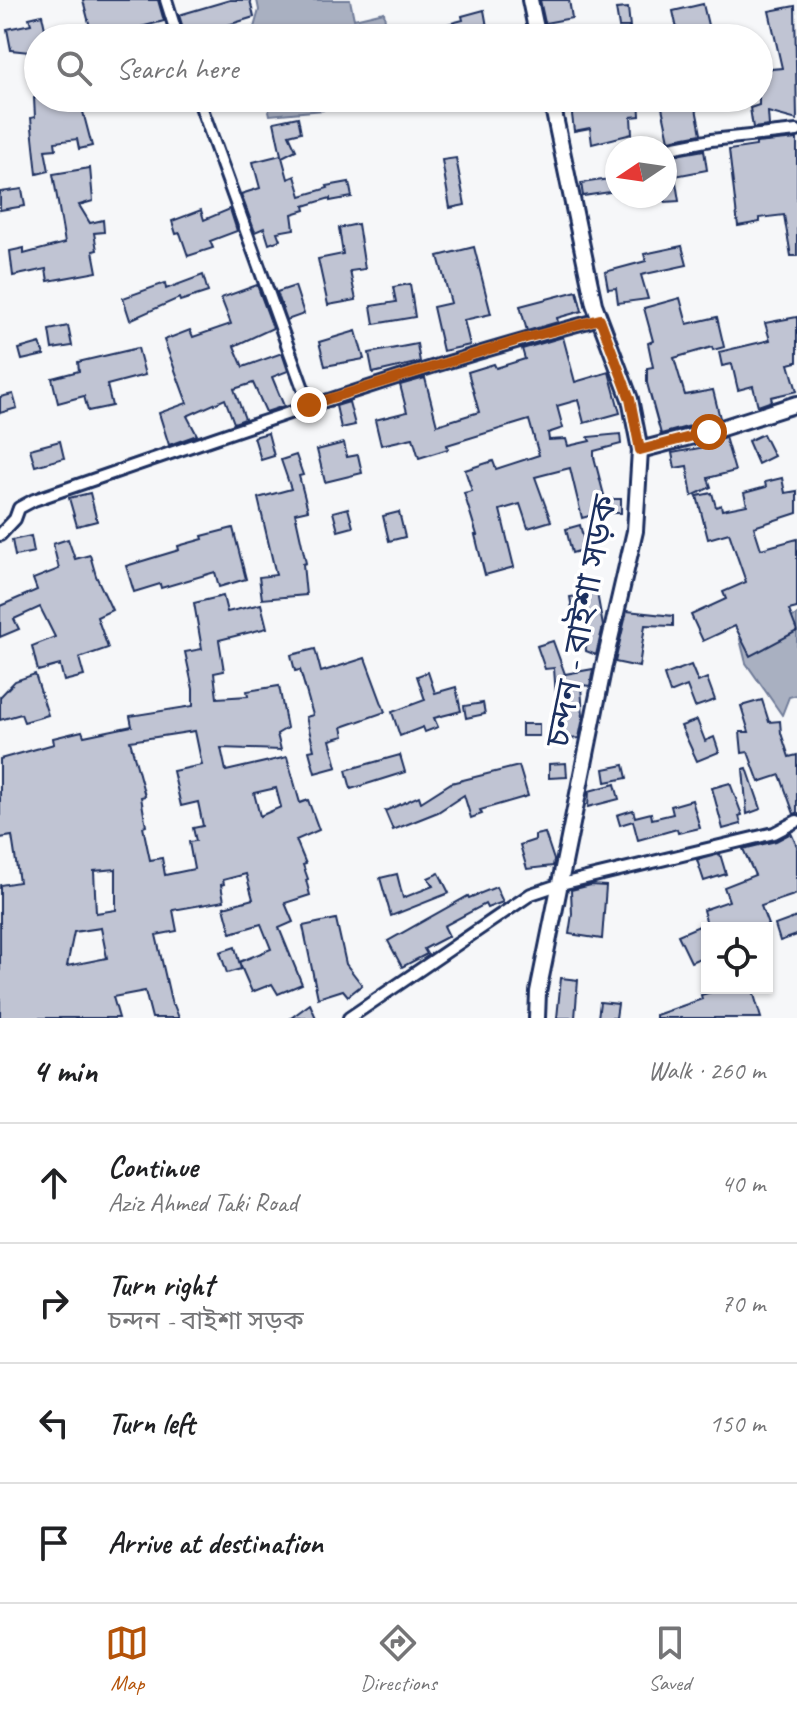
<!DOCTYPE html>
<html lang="en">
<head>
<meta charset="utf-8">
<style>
  body { margin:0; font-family:Caveat,"Noto Sans Bengali",sans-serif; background:#f2f2f2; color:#202124 }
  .controls { position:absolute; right:24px; bottom:24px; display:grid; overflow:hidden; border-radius:0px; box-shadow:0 2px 6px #0004 }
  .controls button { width:72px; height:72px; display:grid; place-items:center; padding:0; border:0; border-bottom:2px solid #e0e0e0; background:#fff; color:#202124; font:40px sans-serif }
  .compass { position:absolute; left:605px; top:136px; width:72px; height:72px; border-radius:50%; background:#fff; box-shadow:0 2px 6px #0004; rotate:257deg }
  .stop { position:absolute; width:24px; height:24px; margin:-18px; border:6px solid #b45309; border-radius:50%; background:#fff }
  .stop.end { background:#b45309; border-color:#fff; box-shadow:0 2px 8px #0008 }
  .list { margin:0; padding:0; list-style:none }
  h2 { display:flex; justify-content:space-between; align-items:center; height:104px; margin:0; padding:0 32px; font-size:34px }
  h2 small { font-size:26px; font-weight:400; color:#757577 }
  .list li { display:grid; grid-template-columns:52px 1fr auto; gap:24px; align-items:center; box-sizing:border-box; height:120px; padding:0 32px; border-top:2px solid #e0e0e0 }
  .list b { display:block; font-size:30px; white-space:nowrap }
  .list p { margin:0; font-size:26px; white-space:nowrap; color:#757577 }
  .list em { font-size:26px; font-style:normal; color:#757577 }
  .icon { flex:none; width:44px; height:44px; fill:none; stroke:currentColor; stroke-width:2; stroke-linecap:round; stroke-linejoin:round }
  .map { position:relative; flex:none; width:797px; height:1018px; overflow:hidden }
  .search { position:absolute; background:#fff; box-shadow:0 2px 6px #0004; left:24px; right:24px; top:24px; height:88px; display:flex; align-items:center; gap:20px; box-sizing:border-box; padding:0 28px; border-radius:44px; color:#757577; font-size:30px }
  .sheet { height:584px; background:#fff }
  nav { display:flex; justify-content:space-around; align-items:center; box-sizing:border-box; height:112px; border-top:2px solid #e0e0e0; background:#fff; font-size:22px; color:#757577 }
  nav a { display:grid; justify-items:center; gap:4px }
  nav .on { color:#b45309 }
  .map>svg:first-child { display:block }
  .water { fill:#a9b0c1; stroke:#707c99; stroke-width:2 }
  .building { fill:#c0c4d3; stroke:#1b2f5e; stroke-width:2; fill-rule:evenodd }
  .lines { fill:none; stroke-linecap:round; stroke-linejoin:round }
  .street-casing { stroke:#1b2f5e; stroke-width:16 }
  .secondary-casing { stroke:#1b2f5e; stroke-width:20 }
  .street { stroke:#fff; stroke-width:10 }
  .secondary { stroke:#fff; stroke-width:14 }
  .route { stroke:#b45309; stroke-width:10 }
  .labels { text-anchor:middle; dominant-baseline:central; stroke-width:7; stroke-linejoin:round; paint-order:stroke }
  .street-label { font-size:34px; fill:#1b2f5e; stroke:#fff }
</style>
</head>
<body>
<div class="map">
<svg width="797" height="1018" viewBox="0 0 797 1018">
  <rect width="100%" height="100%" fill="#f6f7f9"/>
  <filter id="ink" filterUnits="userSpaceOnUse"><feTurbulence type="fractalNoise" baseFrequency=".0125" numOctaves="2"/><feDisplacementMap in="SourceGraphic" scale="16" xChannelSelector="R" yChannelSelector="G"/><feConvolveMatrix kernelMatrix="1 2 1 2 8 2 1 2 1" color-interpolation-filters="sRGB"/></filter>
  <g filter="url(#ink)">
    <g class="water">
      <polygon points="257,0 350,0 354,19 384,12 387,38 251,38 259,10"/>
      <polygon points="266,98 321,98 323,110 270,115"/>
      <polygon points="797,615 797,695 789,697 782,715 746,663 740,639"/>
    </g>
    <g class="building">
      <polygon points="83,0 158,0 164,21 137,28 139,34 126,38 64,38 64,34 90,27"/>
      <polygon points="230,0 250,0 254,17 215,29 218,38 186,38 179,15"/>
      <polygon points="540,0 569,0 572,18 545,23"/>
      <polygon points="703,4 711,38 679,38 673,11"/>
      <polygon points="795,6 797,120 768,112 769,126 753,128 750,108 759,105 759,70 782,68 769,11"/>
      <polygon points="628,8 630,27 619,27 616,9"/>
      <polygon points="484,10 489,38 434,38 432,28 463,20 462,16"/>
      <polygon points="42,15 47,38 38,38 38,53 11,50 7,29 31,24 29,18"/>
      <polygon points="34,98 103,98 104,104 82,108 92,146 79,149 77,139 55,142 56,149 45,150 49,171 37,174 31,118 35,117"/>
      <polygon points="570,98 609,98 609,101 639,98 640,116 631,117 632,134 592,144 590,128 574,131"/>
      <polygon points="660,98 694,98 701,134 669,140"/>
      <polygon points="298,117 301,132 289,135 296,150 282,157 288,179 295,176 301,196 328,188 327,186 349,182 352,197 330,201 330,198 304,206 305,210 292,214 294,229 277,232 280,240 269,244 264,228 255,232 241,194 260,188 253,162 281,155 274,122"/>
      <polygon points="797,139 797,256 791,256 784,215 759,218 760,222 738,226 729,150 756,146 756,143"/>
      <polygon points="704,150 707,170 675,176 679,201 665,202 665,157"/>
      <polygon points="456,158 465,205 450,208 442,160"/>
      <polygon points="90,168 93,201 79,205 90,223 103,220 104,232 94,233 97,250 93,251 97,272 48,281 46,269 13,276 10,251 24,248 24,254 65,243 53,174"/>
      <polygon points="617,178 617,191 583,196 581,183"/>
      <polygon points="22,189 25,206 0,210 0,192"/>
      <polygon points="230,209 237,231 210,241 213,248 188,256 180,233 176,234 172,221 201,210 204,220"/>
      <polygon points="358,224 365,269 350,271 356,300 328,305 318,259 343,254 339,228"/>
      <polygon points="682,246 687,265 641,275 648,299 618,303 616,288 608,289 605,272 646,261 644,254"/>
      <polygon points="474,247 491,314 464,320 470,345 443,351 433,307 451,303 438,256"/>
      <polygon points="203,275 208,292 180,301 179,298 130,320 123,298 165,283 166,289"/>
      <polygon points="410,284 415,317 374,324 371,306 396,302 393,287"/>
      <polygon points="257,285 273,328 234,346 243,367 282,353 288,371 272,377 284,406 266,412 253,383 234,389 245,419 234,423 225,399 187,416 197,435 169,445 159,413 187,403 164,340 190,330 193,337 231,324 221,298"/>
      <polygon points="295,286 304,314 287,320 277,292"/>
      <polygon points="577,291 582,311 557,318 558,322 527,331 520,306"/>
      <polygon points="680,298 687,324 717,317 724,347 713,350 712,347 674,358 685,395 713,390 720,418 661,434 647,383 647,368 653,367 648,343 653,341 644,308"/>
      <polygon points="797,317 797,362 789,364 797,391 771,397 772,401 758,406 753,386 738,390 732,364 722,366 719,352 770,340 765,323"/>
      <polygon points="68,326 72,346 52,349 49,330"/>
      <polygon points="356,331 364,359 325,366 319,342"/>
      <polygon points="563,337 575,382 609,372 620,413 584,423 578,400 557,406 563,428 548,433 549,440 566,439 568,446 590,441 588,437 620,434 621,444 594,451 594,457 605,499 621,499 621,513 600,513 582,518 570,468 535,477 551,521 528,528 520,504 500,510 514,567 485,575 475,535 477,535 464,493 472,491 465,470 493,461 496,469 539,455 529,420 447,445 448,449 419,458 413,438 381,445 375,420 407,412 400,385 425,378 437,425 479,412 468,372 494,364 496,368 525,359 522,349"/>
      <polygon points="40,343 44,355 22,360 19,349"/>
      <polygon points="417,344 420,362 373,373 369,353"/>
      <polygon points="138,348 145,375 107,385 112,406 88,411 84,396 58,403 52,378 79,371 78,362"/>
      <polygon points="13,394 17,408 0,413 0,397"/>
      <polygon points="349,402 355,425 341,428 336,406"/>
      <polygon points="268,433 274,456 261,460 254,437"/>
      <polygon points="763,434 774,456 758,464 748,441"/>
      <polygon points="725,437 735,471 708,478 711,487 692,496 687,466 675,468 672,453 705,447 704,444"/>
      <polygon points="60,441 64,458 35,466 30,449"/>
      <polygon points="344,443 347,457 358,455 362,473 325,482 317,450"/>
      <polygon points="296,455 303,475 299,476 308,510 295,513 306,563 303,564 306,595 262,599 259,577 276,575 258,498 291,489 281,460"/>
      <polygon points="782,478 785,493 797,491 797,513 754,527 761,549 797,539 797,608 789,610 797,631 750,656 735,626 703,641 691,615 726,599 723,592 746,582 729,533 708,539 697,496 712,493 716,507 721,505 722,510 747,505 744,493 766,487 765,482"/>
      <polygon points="90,493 97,521 77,526 69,498"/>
      <polygon points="348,508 353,527 338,531 333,512"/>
      <polygon points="399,512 405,537 389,541 383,516"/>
      <polygon points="580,525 586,549 572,553 566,529"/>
      <polygon points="233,528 246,579 219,587 215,572 161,588 160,584 134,592 126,566 179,550 178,546 203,539 202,536"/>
      <polygon points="31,536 34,552 15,556 12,540"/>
      <polygon points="68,539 75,559 90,555 96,576 112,610 97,617 108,648 79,658 84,676 64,681 60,665 38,671 32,646 55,637 40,607 14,619 19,629 0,637 0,606 37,590 33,579 59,569 53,544"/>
      <polygon points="597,593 603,626 596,655 586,651 585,624 575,626 570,597"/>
      <path d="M223 596 227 612 261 604 267 628 219 640 224 671 214 673 217 698 248 696 247 691 279 686 287 728 277 734 281 750 221 748 226 771 287 757 300 803 308 800 319 830 296 840 306 864 303 865 308 879 306 880 310 895 285 903 293 922 279 928 302 984 278 994 272 984 252 992 239 962 271 949 261 924 231 933 224 907 253 899 246 874 223 880 224 884 221 885 224 901 173 910 177 931 156 935 172 1005H174L179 1018H152L145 991 113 997 119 1018H0V885L19 882 12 836 0 838V759L54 744 53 738 82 731 84 736 132 726 130 716 193 706V689L185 652 202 649 194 603ZM195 731 202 765 173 771 181 806 198 802 203 826 193 828 196 841 189 842 194 869 165 875 162 858 150 860 143 827 146 826 141 797 145 796 130 741ZM276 788 281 807 260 816 254 793ZM116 869V910L96 913 94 871ZM101 928 107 958 67 966 74 932Z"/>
      <polygon points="627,611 673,616 673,626 645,625 639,667 615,662"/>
      <polygon points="553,641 565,674 593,669 590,686 581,685 583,718 579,738 559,740 554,668 545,669 537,646"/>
      <polygon points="315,649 321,672 365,658 385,712 342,727 344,736 330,740 337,767 315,773 309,751 314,750 306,717 313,715 300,670 295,671 291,655"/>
      <polygon points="691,665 698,682 707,678 715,700 695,707 687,686 670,693 664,675"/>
      <polygon points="428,672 435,693 456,687 461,711 434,718 438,727 425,732 423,727 400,736 392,712 425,700 417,676"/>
      <polygon points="35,674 48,715 24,722 21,714 0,720 0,697 15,681"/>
      <polygon points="762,700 769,722 780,721 781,733 789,757 797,755 797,813 794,814 780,775 759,782 748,752 742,753 740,732 749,732 741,706"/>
      <polygon points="483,703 485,714 466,718 464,706"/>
      <polygon points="697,720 705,741 714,737 719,752 697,761 681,726"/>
      <rect x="522" y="724" width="17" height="12"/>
      <polygon points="400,755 405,772 351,789 346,770"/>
      <polygon points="566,763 567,777 549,778 549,764"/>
      <polygon points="624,765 627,778 606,782 604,769"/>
      <polygon points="519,766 528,796 480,810 482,814 471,818 464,795 438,812 393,830 385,811 419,796 421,802 451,783"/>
      <polygon points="747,768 761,809 747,814 743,769"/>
      <polygon points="730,783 742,815 739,816 741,824 723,829 712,788"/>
      <polygon points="615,784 619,799 588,807 589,791"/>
      <polygon points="692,800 700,828 678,833 677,829 638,840 633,821 620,825 617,815 633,810 635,817 651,813 652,819 673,814 671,806"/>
      <polygon points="545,833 554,860 553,866 527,869 520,845 535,840 535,835"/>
      <polygon points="791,833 797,846 797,894 761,906 768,925 760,928 708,928 703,910 729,901 724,887 755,875 743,849 776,841"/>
      <polygon points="720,854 726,874 704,881 697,860"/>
      <polygon points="439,873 449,893 391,916 380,878 397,874 403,898 433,886 428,878"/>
      <polygon points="591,885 606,886 602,939 569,934 572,914 571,890"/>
      <polygon points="496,887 503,902 487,908 485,904 444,926 449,936 424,949 427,954 402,967 388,941 468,896 469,898"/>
      <polygon points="797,917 797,935 780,941 775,925"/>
      <polygon points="336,919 346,964 362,985 348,996 343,990 318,998 303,926"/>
      <polygon points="699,926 707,945 707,955 691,962 678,935"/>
      <polygon points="235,947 241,969 227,973 220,952"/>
      <polygon points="561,978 578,980 575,1018 557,1018"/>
      <polygon points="725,988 752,988 761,1018 656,1018 656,1015 702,999 701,995"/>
      <polygon points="600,1002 618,1004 616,1018 598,1018"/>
      <polygon points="310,1004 316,1018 291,1018"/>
    </g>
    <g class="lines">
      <defs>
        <g id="street">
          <polyline points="166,0 178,38"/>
          <polyline points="198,98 309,405"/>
          <polyline points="665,149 711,140 797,131"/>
          <path d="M0 535 15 519 19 508 34 500C221 436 408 369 600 319"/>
          <polyline points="349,1018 531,894 561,884 774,833 797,821"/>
        </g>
        <g id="secondary">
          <polyline points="530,0 538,38"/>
          <polyline points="640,450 709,432 797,404"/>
          <polyline points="537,1018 538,992 604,665 635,531 640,450 630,399 594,304 551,98"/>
        </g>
      </defs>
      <use href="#street" class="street-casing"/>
      <use href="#secondary" class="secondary-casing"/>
      <use href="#street" class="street"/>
      <use href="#secondary" class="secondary"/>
    </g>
  </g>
  <g class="lines" filter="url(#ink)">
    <polyline class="route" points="309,405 526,338 600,319 630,399 640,450 709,432"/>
  </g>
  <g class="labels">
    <g class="street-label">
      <text transform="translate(581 621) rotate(-79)">চন্দন - বাইশা সড়ক</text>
    </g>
  </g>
</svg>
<div class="controls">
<button><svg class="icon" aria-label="locate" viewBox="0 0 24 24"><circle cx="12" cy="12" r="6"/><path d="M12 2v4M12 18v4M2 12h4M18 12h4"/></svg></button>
</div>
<svg class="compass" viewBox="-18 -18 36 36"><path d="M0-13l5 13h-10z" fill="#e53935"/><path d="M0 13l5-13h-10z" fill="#757577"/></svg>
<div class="stop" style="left:709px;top:432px"></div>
<div class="stop end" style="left:309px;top:405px"></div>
<div class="search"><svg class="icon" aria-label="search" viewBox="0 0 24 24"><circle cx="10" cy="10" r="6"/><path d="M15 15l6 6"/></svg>Search here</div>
</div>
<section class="sheet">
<h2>4 min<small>Walk · 260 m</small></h2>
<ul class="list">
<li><svg class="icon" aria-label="ahead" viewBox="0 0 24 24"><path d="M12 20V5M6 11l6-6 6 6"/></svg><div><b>Continue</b><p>Aziz Ahmed Taki Road</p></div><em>40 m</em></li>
<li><svg class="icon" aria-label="right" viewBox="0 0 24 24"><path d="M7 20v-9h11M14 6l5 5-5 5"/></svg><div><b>Turn right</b><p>চন্দন - বাইশা সড়ক</p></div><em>70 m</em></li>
<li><svg class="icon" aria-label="left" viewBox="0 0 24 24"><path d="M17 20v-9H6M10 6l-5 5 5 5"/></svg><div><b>Turn left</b></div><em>150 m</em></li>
<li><svg class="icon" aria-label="arrive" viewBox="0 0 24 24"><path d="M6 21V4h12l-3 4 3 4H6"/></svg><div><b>Arrive at destination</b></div></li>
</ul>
</section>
<nav>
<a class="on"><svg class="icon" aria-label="map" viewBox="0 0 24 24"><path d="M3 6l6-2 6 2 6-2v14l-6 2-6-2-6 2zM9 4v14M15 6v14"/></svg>Map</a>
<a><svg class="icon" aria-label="directions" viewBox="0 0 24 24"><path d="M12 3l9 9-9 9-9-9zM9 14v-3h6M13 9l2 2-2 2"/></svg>Directions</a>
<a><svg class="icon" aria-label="saved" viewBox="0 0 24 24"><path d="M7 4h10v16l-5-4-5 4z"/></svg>Saved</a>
</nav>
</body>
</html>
